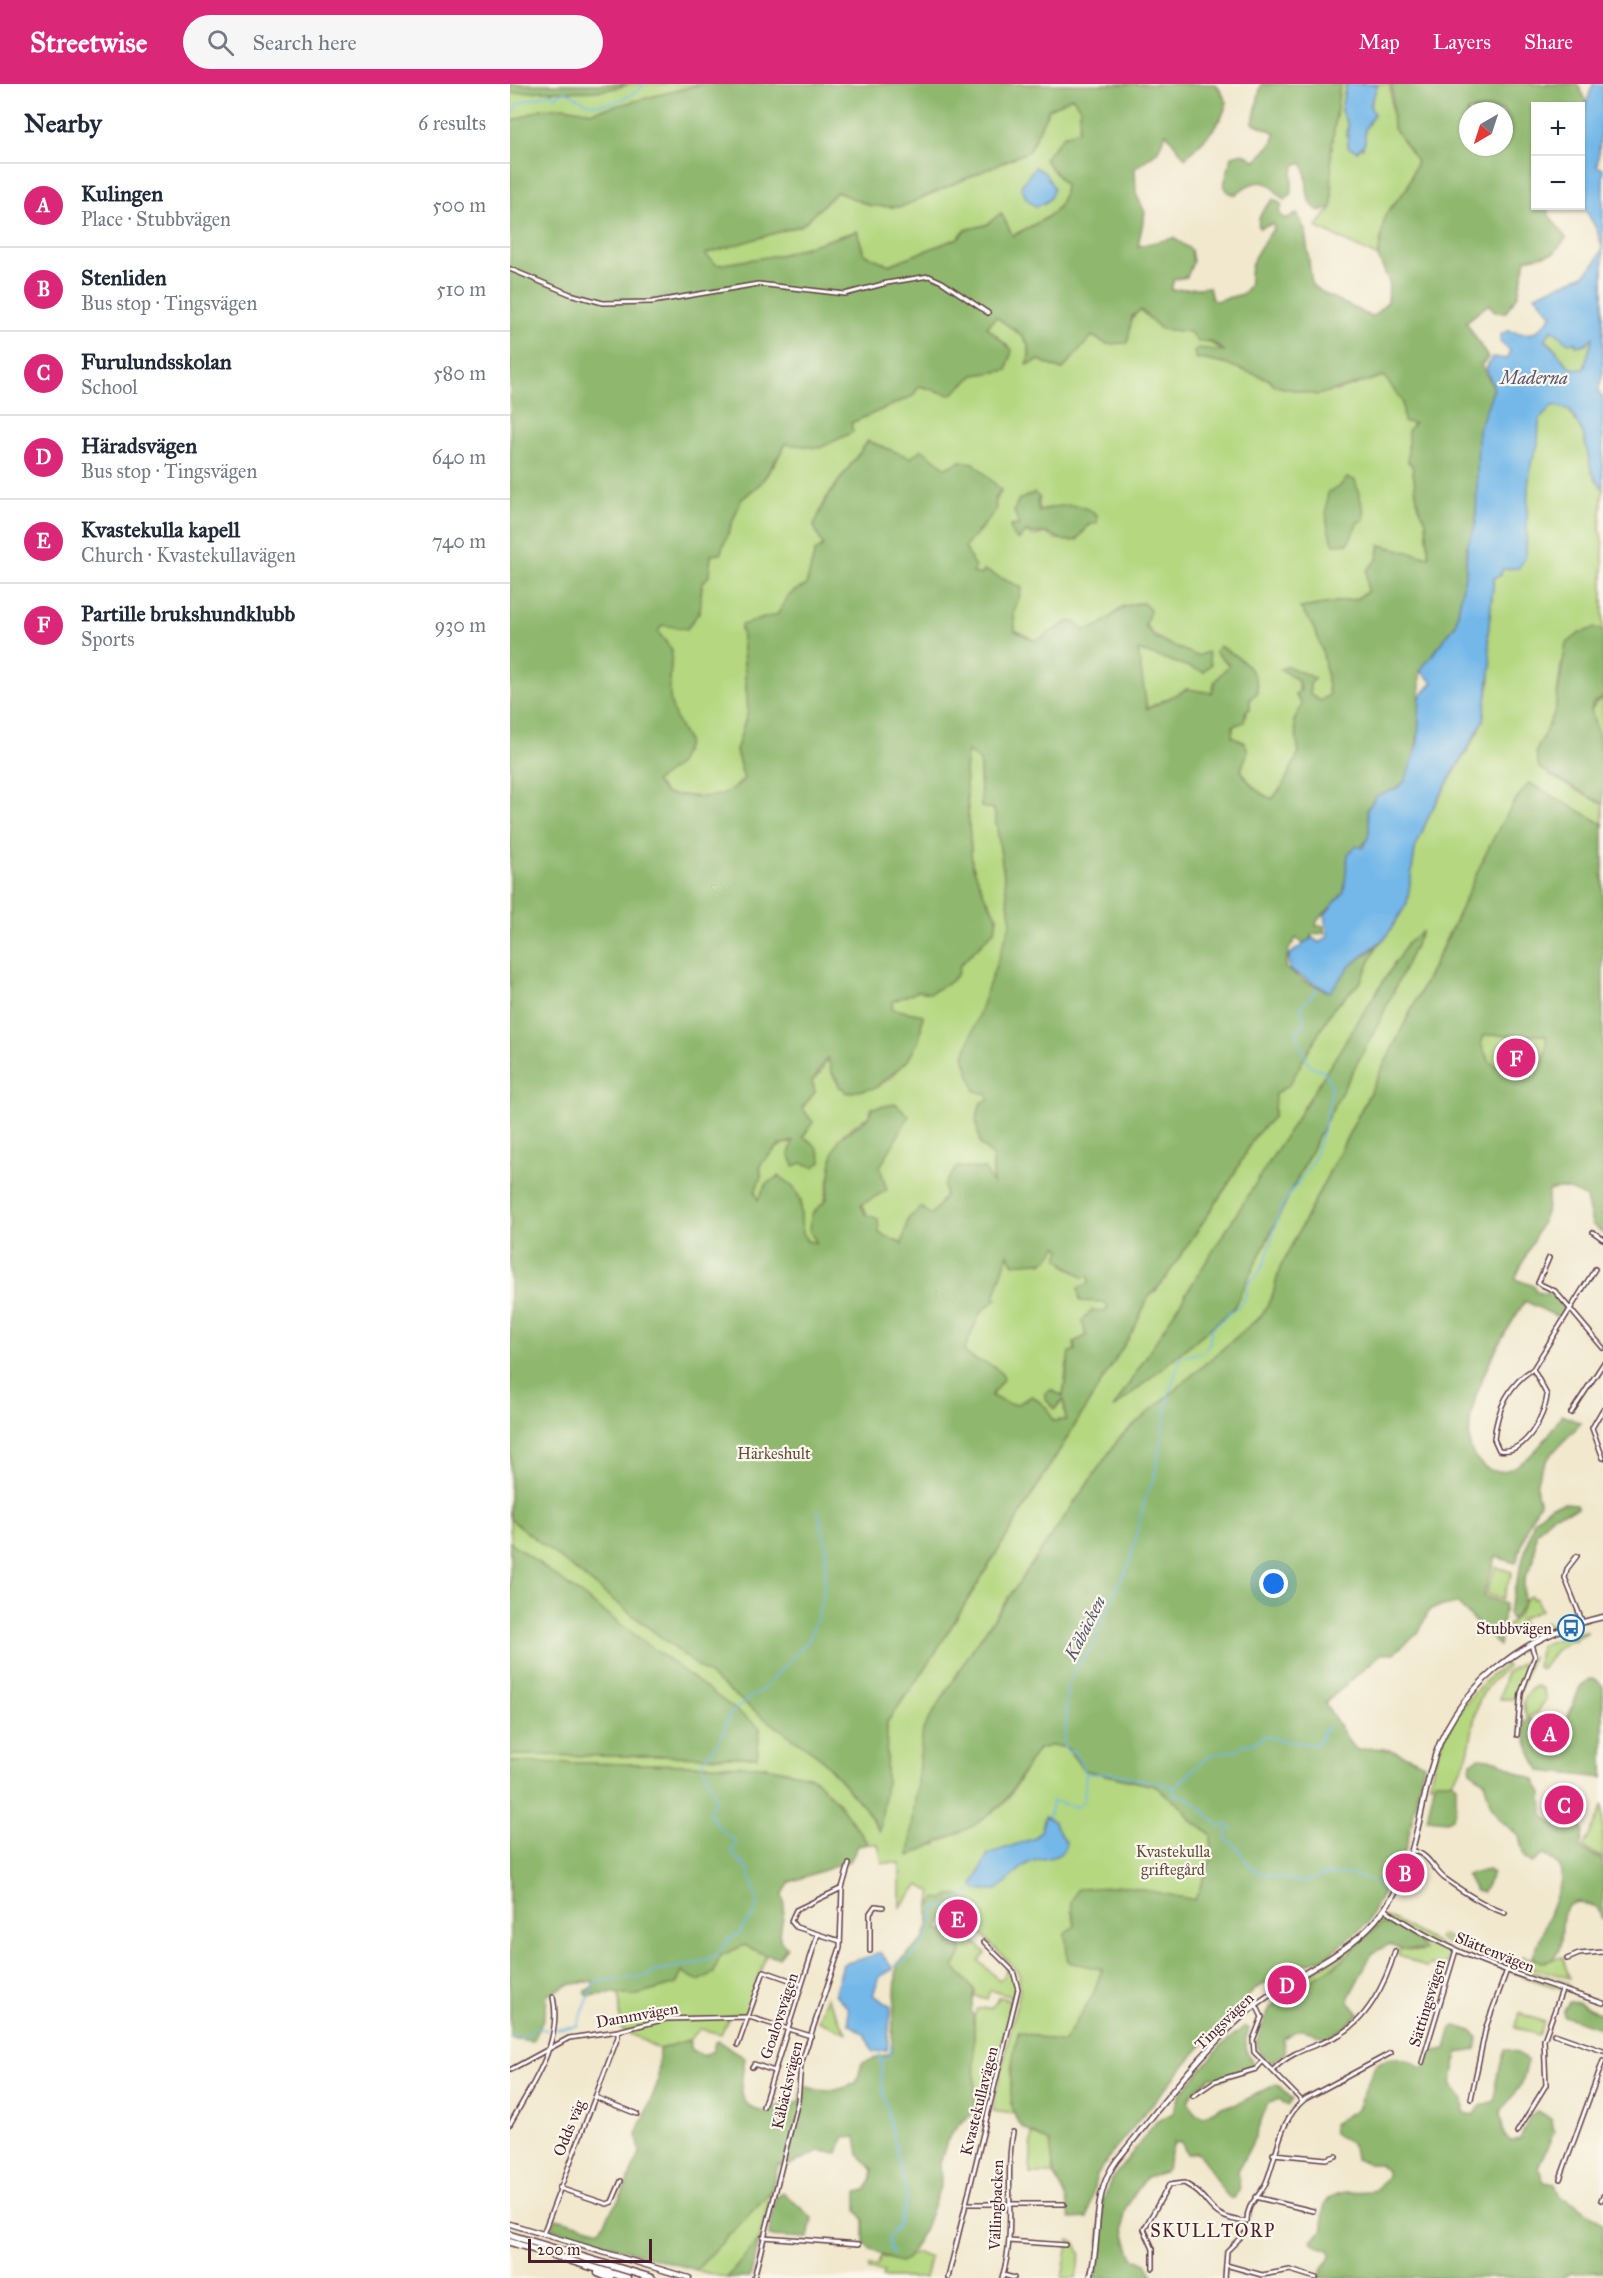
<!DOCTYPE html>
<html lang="en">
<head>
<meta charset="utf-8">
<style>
  body { margin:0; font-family:"IM FELL Great Primer",serif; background:#f6f6f7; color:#1f2937 }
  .controls { position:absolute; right:18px; top:18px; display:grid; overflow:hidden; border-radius:0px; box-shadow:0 2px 4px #0004 }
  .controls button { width:54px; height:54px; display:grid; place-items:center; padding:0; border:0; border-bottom:2px solid #e0e1e3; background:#fff; color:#1f2937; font:30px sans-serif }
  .compass { position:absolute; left:949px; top:18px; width:54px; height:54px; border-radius:50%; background:#fff; box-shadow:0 2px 4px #0004; rotate:219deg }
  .scale { position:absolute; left:18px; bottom:15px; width:124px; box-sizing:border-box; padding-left:6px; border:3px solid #4a1f2b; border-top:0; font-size:16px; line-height:21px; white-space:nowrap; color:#4a1f2b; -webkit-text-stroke:4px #fbf7ec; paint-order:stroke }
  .you { position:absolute; left:764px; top:1500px; width:21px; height:21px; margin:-15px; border:4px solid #fff; border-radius:50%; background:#1a73e8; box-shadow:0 0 0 9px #1a73e833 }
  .badge { display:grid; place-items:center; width:39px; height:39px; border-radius:50%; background:#db2777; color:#fff; font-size:20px; font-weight:700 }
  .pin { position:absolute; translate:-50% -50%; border:3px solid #fff; box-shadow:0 2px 6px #0006 }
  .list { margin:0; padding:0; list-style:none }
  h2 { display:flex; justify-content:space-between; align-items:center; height:78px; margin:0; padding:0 24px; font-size:26px }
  h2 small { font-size:20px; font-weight:400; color:#747a83 }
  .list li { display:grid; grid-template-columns:39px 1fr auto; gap:18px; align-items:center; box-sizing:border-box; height:84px; padding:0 24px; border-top:2px solid #e0e1e3 }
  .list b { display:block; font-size:22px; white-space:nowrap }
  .list p { margin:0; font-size:20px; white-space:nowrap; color:#747a83 }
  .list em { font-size:20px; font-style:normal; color:#747a83 }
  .icon { flex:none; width:33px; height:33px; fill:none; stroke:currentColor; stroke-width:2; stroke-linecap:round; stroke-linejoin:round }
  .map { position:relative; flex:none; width:1093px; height:2194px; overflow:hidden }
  header { display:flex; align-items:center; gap:36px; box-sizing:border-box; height:84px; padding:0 30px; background:#db2777; color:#fff }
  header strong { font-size:28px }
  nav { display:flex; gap:33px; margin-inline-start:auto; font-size:21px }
  .search { width:420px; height:54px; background:#f6f6f7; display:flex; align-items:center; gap:15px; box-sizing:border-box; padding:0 21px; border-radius:33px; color:#747a83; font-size:22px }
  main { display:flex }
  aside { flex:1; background:#fff }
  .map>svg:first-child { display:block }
  .green { fill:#b4d77f; stroke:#7f7b55; stroke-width:1.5; fill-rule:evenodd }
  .forest { fill:#8fb86e; stroke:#6c6c4c; stroke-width:1.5; fill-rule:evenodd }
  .water { fill:#73b8e9; stroke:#5e6c8a; stroke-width:1.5; fill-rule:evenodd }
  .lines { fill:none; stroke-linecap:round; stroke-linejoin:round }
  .stream { stroke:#73b8e9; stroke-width:1.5 }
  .minor-casing { stroke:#633d43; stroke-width:6 }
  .tertiary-casing { stroke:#633d43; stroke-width:7 }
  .motorway-casing { stroke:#633d43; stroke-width:9 }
  .minor { stroke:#fff; stroke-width:3 }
  .tertiary { stroke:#fff; stroke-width:4 }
  .motorway { stroke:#fff; stroke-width:6 }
  .labels { text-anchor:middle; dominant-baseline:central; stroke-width:4.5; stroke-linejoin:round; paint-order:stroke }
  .park-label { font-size:16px; fill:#644d40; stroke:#fbf7ec }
  .poi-label { font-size:16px; fill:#4a1f2b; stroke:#fbf7ec; text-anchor:end }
  .street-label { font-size:16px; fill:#4a1f2b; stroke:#fbf7ec }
  .water-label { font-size:18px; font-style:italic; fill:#58556e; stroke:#fbf7ec }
  .neighbourhood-label { font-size:18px; letter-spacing:1.5px; fill:#4a1f2b; stroke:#fbf7ec }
</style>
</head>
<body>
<header>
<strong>Streetwise</strong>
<div class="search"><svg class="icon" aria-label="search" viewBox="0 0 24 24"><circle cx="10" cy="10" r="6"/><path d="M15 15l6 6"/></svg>Search here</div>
<nav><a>Map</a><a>Layers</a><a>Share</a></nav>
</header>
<main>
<aside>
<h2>Nearby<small>6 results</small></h2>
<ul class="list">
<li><span class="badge">A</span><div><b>Kulingen</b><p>Place · Stubbvägen</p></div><em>500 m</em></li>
<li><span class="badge">B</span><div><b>Stenliden</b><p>Bus stop · Tingsvägen</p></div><em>510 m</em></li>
<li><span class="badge">C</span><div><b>Furulundsskolan</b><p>School</p></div><em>580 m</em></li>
<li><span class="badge">D</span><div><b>Häradsvägen</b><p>Bus stop · Tingsvägen</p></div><em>640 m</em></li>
<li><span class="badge">E</span><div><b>Kvastekulla kapell</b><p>Church · Kvastekullavägen</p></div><em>740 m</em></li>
<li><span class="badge">F</span><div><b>Partille brukshundklubb</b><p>Sports</p></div><em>930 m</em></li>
</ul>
</aside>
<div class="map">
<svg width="1093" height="2194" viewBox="0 0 1093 2194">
  <rect width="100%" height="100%" fill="#fbf7ec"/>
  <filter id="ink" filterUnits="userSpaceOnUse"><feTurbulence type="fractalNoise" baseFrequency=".0167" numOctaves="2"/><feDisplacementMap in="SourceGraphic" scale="12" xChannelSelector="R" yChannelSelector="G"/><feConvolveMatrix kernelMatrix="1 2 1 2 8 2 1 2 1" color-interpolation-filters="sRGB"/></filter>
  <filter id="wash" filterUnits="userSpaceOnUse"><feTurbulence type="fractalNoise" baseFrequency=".008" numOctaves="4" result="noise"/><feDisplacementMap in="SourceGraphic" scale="24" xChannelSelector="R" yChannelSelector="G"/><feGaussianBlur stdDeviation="1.35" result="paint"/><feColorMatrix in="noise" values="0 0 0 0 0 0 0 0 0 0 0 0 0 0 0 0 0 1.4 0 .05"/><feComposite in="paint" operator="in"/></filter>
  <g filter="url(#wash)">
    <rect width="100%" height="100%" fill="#f1e8cd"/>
    <g class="green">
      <path d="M119 0H192L82 28 54 23 0 38 1 9C40 3 82 14 119 0Z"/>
      <polygon points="830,0 836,0 831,27 838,41 836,51 853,64 855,45 864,30 860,23 868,0 880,0 883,43 907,76 897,104 875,131 868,173 806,143 822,123 821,69"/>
      <path d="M562 13 571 24 569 46 534 75 555 101C553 134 527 137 502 152L491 130 476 141 455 146 448 154 379 181 354 170 347 147 270 171 207 181 194 170 292 141 327 108 361 122 391 123 519 67 539 25Z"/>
      <path d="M630 226 651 245 681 248 716 268 686 274 719 281 758 295 765 302 826 307 874 292 893 317 895 338H904L902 381 908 421 916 437 919 473 870 461 867 476 857 487V508L846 515 791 524C815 556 814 573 819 611L810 617 800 610V600L805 594 777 590 787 595 792 620 784 637 789 669 772 703 762 715C746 708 740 701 731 686L738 666 734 659 722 653 723 642 734 638 736 627 740 625C739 591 748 574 706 568L719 581 705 597 702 609 677 605 636 625 628 566 694 588 687 572C671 565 636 554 635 536L613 522 588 544 575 546 565 538H558L526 557 505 546 504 528 512 504 474 486 472 491 462 489 465 484 455 463 475 440 491 407 451 377 436 384 425 376 401 375 358 357 316 415 304 442 313 462 305 468 296 502C280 507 275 515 269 530L231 542 238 627 226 667 234 695C211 720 187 712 156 710L145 698 152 692 164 635 158 616 162 566 148 548 151 541 190 527 192 499 199 492 201 471 210 470 231 416 251 399 264 381 276 359 341 339 403 312 409 302 441 311 464 291 497 286 501 266 477 243 486 233C505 248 526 254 517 281L529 276 552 286 582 252 597 260ZM837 395 854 427V435L848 438 838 459 829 403ZM529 414V428L538 424 579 441 567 456 546 455 535 449 524 452 501 442 509 441Z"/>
      <path d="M1042 245 1066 258V262L1083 252 1074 285C1048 288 1053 263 1034 256Z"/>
      <path d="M1043 321 1059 326 1073 349 1082 389 1093 405 1090 446 1093 460V547L1084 544 1051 580 1045 627 1026 668 1040 692 1093 720V740L1019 699 1003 719 879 971 770 1184 763 1210 752 1231 610 1353 460 1569 426 1761C441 1745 476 1739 494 1719 508 1703 514 1682 527 1666L542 1661 557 1664 574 1686 645 1702 674 1725 681 1737 701 1750 702 1773 685 1816 607 1802 561 1827C571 1841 557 1858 557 1874L558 1878 592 1885 583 1911 553 1959 508 1948 501 1989 504 2030 482 2027 510 1906 509 1890 503 1882 453 1832 461 1835 462 1825 451 1811 421 1818 419 1824 422 1808 409 1801 390 1823V1779H372L368 1760H358L330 1721 303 1693 251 1682 0 1678V1671L247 1673 250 1644 0 1458V1435L254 1634 310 1673 355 1724 369 1746 377 1638 417 1582 624 1245 639 1211 646 1207 719 1099 745 1052 764 1032V1010L779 1000 822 926 851 897 867 862 876 853 897 819 905 765 920 729 969 647 980 596 978 550 984 494 991 491 992 485 1016 472 1018 403 1021 379 1028 360 1029 336ZM911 849 869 938 814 1041 723 1225 605 1323 897 860Z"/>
      <polygon points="1090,613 1093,614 1093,669 1081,626"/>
      <path d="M457 667 470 677 471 723 484 725 501 838 480 902 479 1017 470 1060 483 1071V1102L435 1112 421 1132 392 1160 369 1149 350 1120 371 1090 370 1083 399 1032 386 1020C371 1024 341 1041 330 1054 323 1063 311 1141 307 1159L297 1157 291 1147V1116L256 1100 248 1116 245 1108 251 1093 250 1081C268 1062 272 1056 300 1057L293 1053 292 1024 305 1008 302 997 311 988 318 972 321 987 330 1004H365L380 994 398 976 409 956 413 931 382 925 383 917 448 890 450 881 485 846 487 833 474 810 462 780 455 687Z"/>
      <path d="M974 951H1037C1036 983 1031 984 1002 993L978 977 971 960Z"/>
      <path d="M547 1162 551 1165 554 1181 572 1193 579 1191V1199L599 1224 557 1279 553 1312 541 1307 545 1325 553 1316 556 1336 543 1337 538 1325 522 1312 508 1320H498L481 1312 493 1295C486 1275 465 1282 454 1267L470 1229 484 1213 498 1170 504 1180 519 1176 532 1179Z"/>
      <polygon points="986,1483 1002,1488 992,1516 976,1510"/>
      <polygon points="1021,1512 1023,1515 1026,1514 1031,1526 1010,1535 1016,1546 1036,1538 1042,1541 1062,1532 1064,1535 1028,1550 1001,1549 998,1541 1009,1529 1016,1514"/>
      <polygon points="1078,1548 1065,1554 1066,1557 1061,1556 1046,1566 1032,1585 1027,1583 1031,1561 1064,1549"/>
      <polygon points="1022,1573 1007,1615 990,1615 996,1589"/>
      <path d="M996 1580 997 1584C987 1592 979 1599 972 1611 957 1640 968 1670 941 1697L920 1699C928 1651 957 1608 996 1580Z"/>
      <path d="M1026 1602 1033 1605 1036 1615 1027 1629 1017 1633C1010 1621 1014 1609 1026 1602Z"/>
      <polygon points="1093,1722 1093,1774 1073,1764"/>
      <path d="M874 1833 883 1835 940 1867 932 1896 925 1893 929 1884 920 1880 917 1884 887 1870 891 1865 911 1867C894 1851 891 1842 867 1843 842 1871 815 1890 782 1907L786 1899 828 1873Z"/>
      <polygon points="449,1843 476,1869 469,1877 489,1896 497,1888 495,1885 499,1885 506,1902 503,1913 480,1906 477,1915 464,1911 465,1907 444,1883 452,1869"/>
      <path d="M932 1851 1007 1883 1058 1899 1060 1905C1039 1906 951 1867 928 1854Z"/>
      <polygon points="234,1861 256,1871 236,1930 220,1931 211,1950 190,1945 179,1956 149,1965 111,1945 109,1910 124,1912 166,1900 172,1888 204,1889 210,1872"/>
      <polygon points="1012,1872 1034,1878 1053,1873 1059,1894 1010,1880"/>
      <polygon points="316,1913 337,1949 308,1937"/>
      <polygon points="490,1913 503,1917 472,2030 465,2028 464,1933 467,1925 481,1924"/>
      <polygon points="1009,1929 1034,1938 1029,1951 1005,1943"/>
      <polygon points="522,2050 540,2057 544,2090 520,2090"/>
      <polygon points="261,2107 250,2154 217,2194 186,2186"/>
      <polygon points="559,2155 566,2159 570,2169 566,2194 552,2194"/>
      <path d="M408 2169 420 2174 415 2194H372L374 2188 359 2186V2182H367L371 2172C392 2181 392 2172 408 2169Z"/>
    </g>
    <g class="forest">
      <path d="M0 0H119C80 14 40 2 0 10Z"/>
      <path d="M192 0H706L717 18C712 41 692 58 675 74L656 49 647 68 625 84 626 110 635 128 628 162 664 154 681 166 683 178 677 193 664 195 661 206 699 203 702 216 705 217 733 210 740 200C738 176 751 162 764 144L763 140 749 144C746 131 756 123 764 115L772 121 769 129 775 135 787 130 795 146 802 201 817 211 862 233 878 218 879 198 868 173 875 131 897 104 907 77 883 43 882 0H1068L1076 19 1071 34 1070 22H1026V122H1038L1039 131 1056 154 1044 169 1016 175 1008 211 996 228H985L979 220 956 238 978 274 971 281 984 304 969 347 966 439 957 463 956 486 946 540 910 587 909 643 903 681 895 697 886 705 866 712 857 726C862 749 862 760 838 770L834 809 807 837 806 842H814V849L802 850V854L794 860 786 854 779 865 775 884 794 897 819 908 839 883 867 862 851 897 822 926 779 1001 765 1010 764 1032 745 1052 719 1099 653 1198 639 1212 624 1245 417 1582 377 1638 376 1698 370 1747 355 1724 310 1673 254 1634 0 1435V38L31 25 54 23 82 28ZM562 13 570 24 569 46 553 52 534 75 555 101C553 134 528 137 503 152L491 129 476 141 455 146 448 154 379 181 354 170 347 147 270 171 207 181 195 170 292 141 327 108 361 122 391 123 519 67 539 25ZM958 27H994V63H958ZM631 226 651 245 680 248 688 258 700 257 715 267 688 264 684 268 686 274 719 281 758 295 765 302 807 311 874 292 892 317 894 338 904 339 898 347V378L902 381 908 421 916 437 919 473 870 461 867 476 857 486V508L846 515 790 524C813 550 815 578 819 611L810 617 800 610V600L805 594 777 582 770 585 787 595 791 605 785 611 792 620 784 637 789 669 772 703 762 715C746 708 740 701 731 686L738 667 735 659 722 652 723 642 734 638 736 627 740 625V615L747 609C750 587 727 571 709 562L705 568 719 581 705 597 702 609 677 605 637 625 628 566 694 588 701 580 698 568 687 572 645 554 635 542 640 526 633 519C608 517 599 543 575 546L564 538H558L526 557 505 547 504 528 512 504 474 486 472 491 463 489 465 484 455 463 486 426 485 415 491 406 464 379 451 377 436 384 411 365 401 374 358 357 316 415 304 442 313 462 305 468 296 502C280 507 275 515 268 530L231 541 238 627 226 667 234 695C211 720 187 712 156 710L145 698 169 680 178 658C155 620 159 609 162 566L148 548 152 541 177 545 190 527 192 499 199 492 201 471 210 470 231 416 251 399 276 360 310 364 343 348 341 339 403 312 409 302 441 311 464 291 497 286 502 266 477 243 486 233C505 247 527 254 517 281L529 276 552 286 582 252 597 260 618 259 622 232ZM458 667 470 677 471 723 484 725 501 838 454 972 465 1007 477 1010 478 1017 471 1018 466 1036 470 1060 483 1072V1100L475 1085 447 1083 434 1101 435 1112 421 1131 411 1123 398 1135 392 1160 369 1149 368 1135 355 1130 351 1121 377 1106 370 1083 399 1032 386 1020 362 1024 358 1034 330 1054 323 1068 317 1115 301 1131 300 1148 307 1159 297 1157C281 1130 306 1115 269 1092L256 1100 248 1116 245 1108 251 1093 250 1081 269 1061 283 1057 279 1070 284 1082 292 1079 304 1083 311 1078C311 1065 304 1059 293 1053L303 1038 292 1024 305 1008 302 997C310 989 312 978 318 973L321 987 336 1009 365 1004 398 976 409 956 413 931 382 925 383 917 409 907 420 909 440 898 448 890 450 881 485 846 487 833 474 810 462 780 455 687ZM547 1162 551 1165 548 1175 572 1193 579 1192V1199L568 1204 570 1217 594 1218 598 1223 595 1228 582 1226 572 1237 576 1252 564 1258 565 1266 560 1268 553 1312 541 1306 535 1309V1315L545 1325 550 1317 554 1316 556 1336 543 1337 538 1325 522 1312 508 1320H498L481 1312 494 1294C485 1275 465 1282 454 1267L470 1229 487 1215 484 1213 498 1170 504 1180C528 1175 535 1186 547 1162Z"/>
      <path d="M751 0H830L821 69 822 123 811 128C790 117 801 98 793 80H786L782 89V109L775 116C768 112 767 107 761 102 749 93 734 102 726 111L718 108 714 101 722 72 733 69 746 77 762 59 766 49 743 39Z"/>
      <path d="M837 394 845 396 854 427V435L848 438 838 459 824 460C815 444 815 426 818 408L829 403Z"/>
      <path d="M524 409 530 414 527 417 529 428C547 420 571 417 587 431V439L578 441 567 456C549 460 548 450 535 449 527 448 524 451 516 448L508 456 502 450 500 442 509 441 504 427 508 416Z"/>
      <polygon points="1084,544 1093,547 1093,614 1083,619 1081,626 1093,669 1093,720 1029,684 1026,668 1045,627 1056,560 1070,549"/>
      <path d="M1019 699 1093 740V1150L1082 1140 1076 1114C1064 1106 1052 1102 1039 1107L1036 1129 1005 1195 1024 1202 1026 1208 1044 1211 1055 1225 1050 1234 1015 1217C990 1256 954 1314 960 1362 961 1369 967 1376 972 1381 1001 1405 1040 1353 1051 1331L1071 1339C1051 1362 1015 1386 1030 1419L1019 1438 1006 1479 986 1473 973 1512 995 1520 989 1562 947 1519 920 1525 908 1549 884 1569 871 1570 815 1619 840 1659 847 1666C873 1660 891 1669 914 1680L896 1764 857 1839 817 1872 797 1880 782 1878 771 1889 744 1906 685 1969 603 2067 586 2093 578 2134 560 2135 557 2115 544 2090 540 2058C529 2052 515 2048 508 2038 495 2018 502 1969 509 1948L553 1959 583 1911 592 1885 558 1878 555 1849 565 1842 561 1819 567 1805 615 1802 685 1816 702 1773 701 1750 681 1737 674 1725 645 1702 574 1686 557 1664 542 1661 527 1666 494 1719 463 1742 399 1772 413 1645 460 1569 610 1353 752 1231 763 1210 770 1184C826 1076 881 968 935 859 961 806 981 745 1019 699ZM974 951H1036C1038 982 1030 985 1002 993L979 977 971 960Z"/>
      <polygon points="912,847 869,938 814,1041 723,1225 603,1325 897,860"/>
      <polygon points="1055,1419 1066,1420 1068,1424 1042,1432 1026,1449 1024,1476 1014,1496 1013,1522 1001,1536 998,1528 1024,1436 1042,1421"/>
      <polygon points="0,1458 250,1644 247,1673 0,1671"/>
      <path d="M1080 1595 1086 1596 1093 1602V1694L1031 1687C1022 1675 1014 1653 1014 1637L1021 1634 1024 1649 1029 1652 1050 1653 1070 1603Z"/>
      <path d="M970 1674 987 1676 1010 1690 1024 1695 1032 1709 1033 1732 1049 1743 1071 1740 1073 1747 1070 1765 1093 1776V1837L1087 1823 1067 1818 1059 1821C1045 1836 1059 1863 1041 1876L1030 1878 1023 1873 1052 1797 1050 1782 1034 1770 1022 1779 1014 1773 1009 1752 988 1734 980 1719 974 1697 960 1687 961 1678Z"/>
      <path d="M0 1678 251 1682 303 1693 330 1721 358 1760 348 1762 340 1777 280 1798 272 1811C278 1827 269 1840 270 1856L277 1863 269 1873 256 1871 234 1861 210 1872 204 1889 189 1897 172 1888 166 1900 124 1912 104 1909 78 1912 75 1908 83 1902V1897L57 1901 37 1911C37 1929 31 1942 23 1957L0 1954Z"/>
      <polygon points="925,1697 941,1697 946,1701 946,1721 943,1734 937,1737 917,1735"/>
      <polygon points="978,1786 983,1789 973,1808 966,1807 956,1791"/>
      <path d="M440 1811H451L462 1825 461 1835 445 1828 431 1839 427 1846 448 1845 452 1869 444 1883 465 1907 461 1927 464 1933 465 2028 448 2041 437 2057 430 2079 431 2100 415 2144 397 2175 390 2178 380 2175 360 2165 354 2159V2136L347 2127V2108L355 2106 361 2097 363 2086 349 2071 346 2053 333 2054 328 2069 309 2067 276 2083 268 2081 261 2107 186 2186 41 2144 46 2134 90 2146 112 2110 130 2069 127 2051 148 1998 149 1965 179 1956 182 1966 192 1972 203 1967 205 1958 209 1957 235 1974C231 1997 224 2024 255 2028L276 2019 278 2024 291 2016 292 2000C311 2011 329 2008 347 1998L352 1979 381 1969 387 1879 413 1856 419 1839V1824L426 1814 434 1815Z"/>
      <path d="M871 1840C883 1840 910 1856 915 1866L891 1865 880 1860 862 1869 839 1913V1918L849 1930 834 1944 817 1953C796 1951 798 1937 773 1955L775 1969 762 1978 750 1970 746 1958 760 1924 782 1907 827 1881Z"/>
      <polygon points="1059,1918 1069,1919 1093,1931 1093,1945 1054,1932 1054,1926"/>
      <path d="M735 1942 739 1945C731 1967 736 1964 744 1982L714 1995 701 1993 681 2011 678 2018 685 2029 693 2033 711 2022 725 2021 767 2000 782 2015 778 2022 769 2015 757 2020 746 2051 728 2087 730 2106 724 2114H720C705 2101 702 2082 687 2069L677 2070 671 2058 664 2059 655 2088 637 2093C612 2126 607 2135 623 2174L636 2180 644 2194H584L589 2173 592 2120 601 2096 646 2038 663 2029 670 2010 712 1961Z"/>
      <path d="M946 1942 964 1948 968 1954 966 1966 948 1969 941 1999 953 2016 954 2029 963 2031 971 2022 985 2017 986 1998 995 1965 1006 1968 1018 1977 1012 1999 990 2029 994 2051 1001 2057 1010 2055 1020 2032 1027 2027 1042 2036 1044 2048 1028 2083 1034 2098 1045 2100 1050 2113 1066 2120 1093 2140V2188L1060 2189 1052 2194H808L821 2171 819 2166 804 2161 801 2156 812 2147C815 2139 812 2132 814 2124 819 2102 851 2110 866 2106L877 2092V2088L869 2080H858L845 2075C843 2052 839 2061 824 2049L823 2040 847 2025 865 1981C884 1970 893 1972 911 1984L915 1982 920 1968 936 1965 942 1943Z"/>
      <polygon points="273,2108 302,2134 298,2154 259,2152 266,2114"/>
      <polygon points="250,2154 240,2194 217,2194"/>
    </g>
    <g class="water">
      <polygon points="836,0 868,0 860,22 864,30 855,45 855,59 847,67 838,63 838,41 831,27"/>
      <path d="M1083 0H1093V33L1087 83 1093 84V289L1088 308 1093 313V405L1082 389 1073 349 1060 326 1043 321 1029 336 1028 360 1021 379 1018 403 1016 472 1009 484 992 485 991 491 984 494 978 550 981 582 973 637 920 729 905 765 897 819 888 834 876 853 839 883 820 908 779 886V871L802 854 810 859 818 852 815 830 834 808 838 770 846 762 853 764C861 752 860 740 857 726L866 712 886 705 895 697 908 661 910 613 923 598 910 587 946 540 956 486 957 462 966 439 968 347 984 304 976 285 982 273 997 275 1000 267 990 258 991 251 997 247C1024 251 1025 253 1042 231L1025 211 1074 191 1086 178 1092 164 1087 146 1071 118V34ZM1042 245 1058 259 1066 258V262L1075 260 1083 253 1074 285C1052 288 1051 264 1034 256Z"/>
      <path d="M525 83 535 89 544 104C541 115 537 120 525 122L516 114 511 102Z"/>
      <path d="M535 1732 543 1737 556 1758C554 1779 530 1771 517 1780 506 1787 498 1798 487 1806H467L463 1801 478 1770 525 1754 531 1747Z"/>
      <polygon points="371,1869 383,1885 369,1893 363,1911 381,1922 377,1966 363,1968 354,1950 339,1940 338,1924 325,1910 333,1880"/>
    </g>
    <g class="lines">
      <g class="stream">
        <polyline points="159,0 160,0"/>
        <path d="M0 29H3L7 20 41 9 45 13 55 7C63 11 73 18 81 20 99 23 124 13 135 0"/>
        <path d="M695 1266 700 1258 701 1245 734 1217 739 1198C760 1186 761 1147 771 1125 779 1108 792 1096 801 1079 808 1066 824 1014 820 999 819 995 816 991 814 987L799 981 786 949 795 939 791 923 808 904"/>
        <path d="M578 1690 600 1689 664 1703C686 1689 692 1665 726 1667L734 1660 740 1661 754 1652 773 1657 806 1661 812 1654 813 1647 820 1643"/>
        <path d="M664 1704V1711C680 1708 698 1733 710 1743L718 1740 722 1744 716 1748 717 1756C732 1762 733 1782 749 1788 753 1790 790 1798 794 1798 799 1797 805 1794 811 1792 832 1788 856 1790 873 1804"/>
        <polyline points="539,1733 542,1717 567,1723 574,1717 576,1689 564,1668 557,1667 553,1661 557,1635 556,1604 570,1578 583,1562 602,1513 619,1481 636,1412 644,1396 659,1310 671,1272 692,1269"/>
        <path d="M382 1883C413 1872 419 1851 425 1824L443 1822 465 1803"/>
        <polyline points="45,1945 67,1942 85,1898 137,1892 149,1886 189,1879 209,1870 215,1858 228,1850 245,1829 247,1816 239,1787 220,1767 226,1762 226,1758 209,1744 199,1728 206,1715 192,1678 211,1655 221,1628 253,1605 299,1556 311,1521 315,1493 316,1461 308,1426"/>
        <polyline points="0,1952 13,1954 25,1944 38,1946"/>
        <polyline points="370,1967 372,2003 397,2113 388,2142 378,2154 380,2165 384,2171"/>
        <polyline points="370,1979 379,1973 381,1960"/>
      </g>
    </g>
  </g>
  <g filter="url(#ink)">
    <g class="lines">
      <defs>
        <g id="minor">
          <polyline points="0,185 60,210 93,219 142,218 248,200 335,210 377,199 419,192 432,198 478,229"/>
          <polyline points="1083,1148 1093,1155"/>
          <polyline points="1039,1174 1028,1199 1045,1207 1093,1264"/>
          <path d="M1023 1285 1037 1311C1035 1332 1015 1371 989 1366L984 1355C987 1326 998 1301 1023 1285L1085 1185"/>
          <polyline points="1093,1325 1082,1344 1093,1374"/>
          <polyline points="1061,1329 1093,1280"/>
          <polyline points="1067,1472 1057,1485 1055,1494 1073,1539"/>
          <polyline points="1007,1651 1011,1609 1025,1572 1021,1561"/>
          <path d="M903 1767C919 1770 923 1785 934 1794 952 1807 974 1822 995 1829"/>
          <path d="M875 1825C939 1872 1018 1894 1093 1919"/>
          <polyline points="330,1857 286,1843 281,1837 286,1826 332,1804"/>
          <polyline points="360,1867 360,1829 365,1822 373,1823"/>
          <polyline points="1057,1875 1069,1870 1093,1868"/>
          <polyline points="746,1921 752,1933 743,1956 744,1968 792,2017"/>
          <polyline points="1044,1950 1093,1967"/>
          <polyline points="228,1961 254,1887 291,1900"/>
          <polyline points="912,1979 946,1866"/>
          <polyline points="242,1983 244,1980 264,1987"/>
          <path d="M764 1985C781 1967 804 1963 825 1953 856 1939 876 1899 885 1867"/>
          <polyline points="0,1986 59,1954 108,1947 156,1935 239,1933 301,1952"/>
          <polyline points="683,2012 705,1997 746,1985 753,1977"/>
          <polyline points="85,2013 127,2030"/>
          <polyline points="961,2015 976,1943 997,1886"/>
          <polyline points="253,2023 308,1850"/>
          <path d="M0 2040C21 2002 53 1959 43 1913"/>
          <polyline points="1007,2048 1036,2001 1034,1956 1052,1906"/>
          <polyline points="763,2070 816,2075 826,2072"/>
          <polyline points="1050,2095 1093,1977"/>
          <polyline points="49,2104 97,2120 102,2118 111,2097"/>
          <polyline points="745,2113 803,2127"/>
          <polyline points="1091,2116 1093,2112"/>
          <polyline points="456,2120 554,2120"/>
          <polyline points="33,2150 108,1953 108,1947"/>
          <polyline points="253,2153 349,2160"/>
          <polyline points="499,2157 555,2161"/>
          <polyline points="716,2181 752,2191 780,2186 806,2194"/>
          <path d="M643 2184V2165L634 2145 659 2101 674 2099C705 2115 693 2133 737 2138 736 2118 751 2113 757 2096 768 2068 769 2036 795 2015L881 1969"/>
          <polyline points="493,2191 504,2194"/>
          <polyline points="244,2194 288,2017 291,1980 330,1864 332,1804 339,1780"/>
          <polyline points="438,2194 508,1905 503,1887 474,1858"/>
          <path d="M492 2194C507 2146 494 2096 503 2048"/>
          <polyline points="715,2194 717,2167 735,2149"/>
        </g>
        <g id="tertiary">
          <polyline points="0,2140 179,2194"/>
          <path d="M580 2194C592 2153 580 2112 607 2076 651 2023 693 1963 747 1920 786 1890 832 1874 865 1837 904 1793 907 1739 921 1685 942 1605 1014 1550 1093 1533"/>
        </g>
        <g id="motorway">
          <polyline points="0,2151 142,2194"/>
          <polyline points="0,2158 117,2194"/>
          <polyline points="88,2189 100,2194"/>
        </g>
      </defs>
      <use href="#minor" class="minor-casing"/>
      <use href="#tertiary" class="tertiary-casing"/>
      <use href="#motorway" class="motorway-casing"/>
      <use href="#minor" class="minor"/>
      <use href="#tertiary" class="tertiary"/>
      <use href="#motorway" class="motorway"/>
    </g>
  </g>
  <defs>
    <symbol id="bus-ring" viewBox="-11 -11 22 22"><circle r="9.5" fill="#fbf7ec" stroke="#1f6fb2" stroke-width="1.5"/><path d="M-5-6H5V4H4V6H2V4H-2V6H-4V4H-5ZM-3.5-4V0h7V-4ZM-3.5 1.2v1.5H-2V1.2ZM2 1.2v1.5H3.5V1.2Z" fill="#1f6fb2"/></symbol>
  </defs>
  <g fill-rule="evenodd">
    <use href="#bus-ring" x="1046" y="1529" width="30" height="30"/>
  </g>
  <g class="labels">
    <g class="park-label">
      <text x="264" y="1369">Härkeshult</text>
      <text x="663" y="1767">Kvastekulla<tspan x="663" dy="18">griftegård</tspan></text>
    </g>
    <g class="poi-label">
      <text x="1042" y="1544">Stubbvägen</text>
    </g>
    <g class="street-label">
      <text transform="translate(985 1868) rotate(22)">Slättenvägen</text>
      <text transform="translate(917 1919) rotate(-73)">Sättingsvägen</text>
      <text transform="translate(127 1931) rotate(-10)">Dammvägen</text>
      <text transform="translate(269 1932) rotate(-72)">Goalovsvägen</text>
      <text transform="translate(714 1937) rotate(-44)">Tingsvägen</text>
      <text transform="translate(277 2001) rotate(-77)">Kåbäcksvägen</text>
      <text transform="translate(469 2017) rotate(-76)">Kvastekullavägen</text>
      <text transform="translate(59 2044) rotate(-68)">Odds väg</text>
      <text transform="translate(486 2121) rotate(-88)">Vällingbacken</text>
    </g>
    <g class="water-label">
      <text x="1024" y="294">Maderna</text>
      <text transform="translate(575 1544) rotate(-63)">Kåbäcken</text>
    </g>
    <g class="neighbourhood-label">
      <text x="703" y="2147">SKULLTORP</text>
    </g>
  </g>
</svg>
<div class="controls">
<button>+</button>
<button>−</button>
</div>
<svg class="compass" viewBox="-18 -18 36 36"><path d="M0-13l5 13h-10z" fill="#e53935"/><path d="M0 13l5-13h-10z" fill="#747a83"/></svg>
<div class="scale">200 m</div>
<div class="you"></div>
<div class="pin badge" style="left:1040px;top:1649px">A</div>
<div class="pin badge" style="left:895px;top:1789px">B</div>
<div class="pin badge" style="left:1054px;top:1721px">C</div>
<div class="pin badge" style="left:777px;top:1901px">D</div>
<div class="pin badge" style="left:448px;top:1835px">E</div>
<div class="pin badge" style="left:1006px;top:974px">F</div>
</div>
</main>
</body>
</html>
